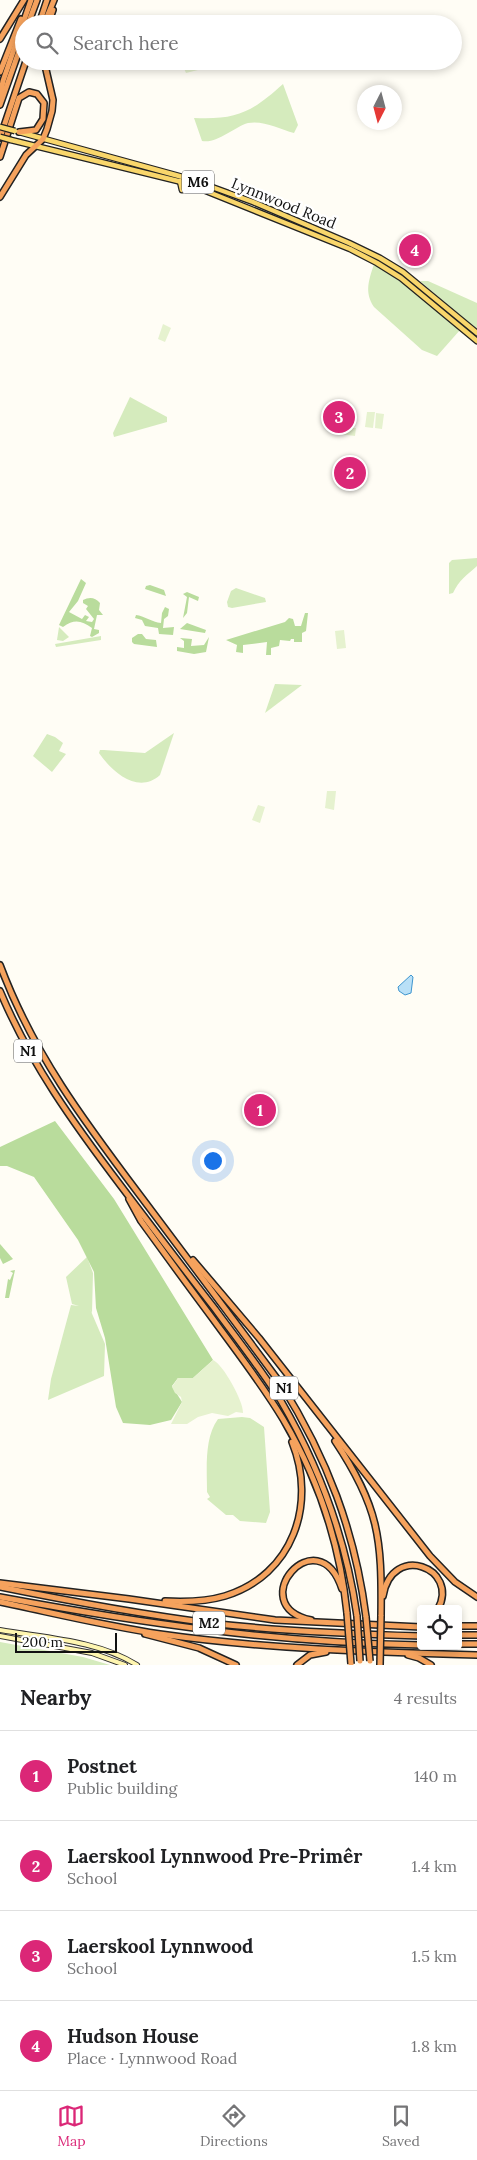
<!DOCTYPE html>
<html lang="en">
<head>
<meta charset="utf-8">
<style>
  body { margin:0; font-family:Lora,serif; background:#f6f6f6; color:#202124 }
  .controls { position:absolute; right:15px; bottom:15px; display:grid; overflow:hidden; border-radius:5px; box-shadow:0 2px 8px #0003 }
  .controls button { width:45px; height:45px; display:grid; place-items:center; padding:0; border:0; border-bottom:1px solid #e0e0e0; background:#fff; color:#202124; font:25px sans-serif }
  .compass { position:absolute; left:357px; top:85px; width:45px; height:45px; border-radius:50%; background:#fff; box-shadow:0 2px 8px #0003; rotate:186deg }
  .scale { position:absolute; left:15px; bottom:12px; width:102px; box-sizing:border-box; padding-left:5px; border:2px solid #111; border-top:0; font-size:14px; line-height:18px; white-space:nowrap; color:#111; -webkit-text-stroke:4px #fff; paint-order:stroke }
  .you { position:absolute; left:212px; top:1160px; width:18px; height:18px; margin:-12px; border:4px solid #fff; border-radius:50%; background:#1a73e8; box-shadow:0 0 0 8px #1a73e833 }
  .badge { display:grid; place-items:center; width:32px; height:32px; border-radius:50%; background:#db2777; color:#fff; font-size:16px; font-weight:700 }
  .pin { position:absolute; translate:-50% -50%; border:2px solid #fff; box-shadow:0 1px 5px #0006 }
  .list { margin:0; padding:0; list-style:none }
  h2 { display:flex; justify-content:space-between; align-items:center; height:65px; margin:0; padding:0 20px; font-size:21px }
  h2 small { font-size:16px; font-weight:400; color:#757577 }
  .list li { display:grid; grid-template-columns:32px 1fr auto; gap:15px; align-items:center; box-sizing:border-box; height:90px; padding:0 20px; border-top:1px solid #e0e0e0 }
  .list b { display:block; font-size:19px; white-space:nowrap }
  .list p { margin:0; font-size:16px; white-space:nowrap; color:#757577 }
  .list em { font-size:16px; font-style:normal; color:#757577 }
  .icon { flex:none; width:28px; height:28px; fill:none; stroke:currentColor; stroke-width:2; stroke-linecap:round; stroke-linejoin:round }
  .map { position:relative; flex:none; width:477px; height:1665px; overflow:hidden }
  .search { position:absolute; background:#fff; box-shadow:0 2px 8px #0003; left:15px; right:15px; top:15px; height:55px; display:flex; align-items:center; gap:12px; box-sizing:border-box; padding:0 18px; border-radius:28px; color:#757577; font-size:19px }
  .sheet { height:425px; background:#fff }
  nav { display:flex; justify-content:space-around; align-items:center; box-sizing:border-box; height:70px; border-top:1px solid #e0e0e0; background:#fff; font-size:14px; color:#757577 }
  nav a { display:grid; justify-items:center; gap:2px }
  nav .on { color:#db2777 }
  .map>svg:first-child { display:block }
  .green { fill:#d5ebbd }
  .forest { fill:#b9dc9c }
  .pitch { fill:#e6f2cf }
  .water { fill:#b9e0f7; stroke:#3f96cf }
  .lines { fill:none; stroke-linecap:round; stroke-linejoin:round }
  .secondary-casing { stroke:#333; stroke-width:6 }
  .primary-casing { stroke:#222; stroke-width:7 }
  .motorway-casing { stroke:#222; stroke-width:8 }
  .secondary { stroke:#fff6b0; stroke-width:4 }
  .primary { stroke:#f9d66b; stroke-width:4.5 }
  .motorway { stroke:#f5a25d; stroke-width:5 }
  .primary-bridge-casing { stroke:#222; stroke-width:7; stroke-linecap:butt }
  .motorway-bridge-casing { stroke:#222; stroke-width:8; stroke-linecap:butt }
  .primary-bridge { stroke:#f9d66b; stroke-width:4.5 }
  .motorway-bridge { stroke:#f5a25d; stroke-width:5 }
  .labels { text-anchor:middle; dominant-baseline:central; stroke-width:5; stroke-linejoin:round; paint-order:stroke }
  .shield { fill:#fff; stroke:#585858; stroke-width:1 }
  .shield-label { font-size:14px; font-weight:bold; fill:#111 }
  .street-label { font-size:15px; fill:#111; stroke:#fff }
</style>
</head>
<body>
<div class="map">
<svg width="477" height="1665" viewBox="0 0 477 1665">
  <rect width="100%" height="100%" fill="#fffdf5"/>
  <g class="green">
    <path d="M283 84 298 125 294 133C280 129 263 120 248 123 234 127 217 144 202 141L194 118C237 120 252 112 283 84Z"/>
    <path d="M374 264 409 287 460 330 437 356 422 350 374 307C364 292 369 280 374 264Z"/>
    <polygon points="420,281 428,281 477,303 477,330"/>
    <polygon points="130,397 167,417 167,422 114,437 113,433"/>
    <path d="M477 558V566C467 575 459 580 453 593L449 594V563L452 560Z"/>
    <polygon points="236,588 265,598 266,602 232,608 228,607 227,602 231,591"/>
    <polygon points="59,627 69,637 63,641 57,640"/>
    <polygon points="101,636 101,640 56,647 55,644"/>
    <polygon points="275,684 302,685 265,713"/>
    <path d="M174 733 160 775C138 795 112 772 99 753L100 750H104L145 753Z"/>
    <polygon points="47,734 55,737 63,743 59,751 66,754 52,772 33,756"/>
    <polygon points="87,1257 93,1273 92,1313 90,1309 105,1344 104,1376 48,1400 51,1379 71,1305 79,1306 72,1304 66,1277"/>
    <path d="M242 1417 250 1418 264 1427 270 1512 266 1523 240 1521 233 1515H226L207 1499 210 1497 207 1492C207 1469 204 1438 218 1419Z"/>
    <polygon points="0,1642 83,1657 110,1665 0,1665"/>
  </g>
  <g class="forest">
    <path d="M81 579 86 583 78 601 69 612 82 619 85 615 89 617 86 621 92 622 94 619 86 609 88 606 83 603V600C89 597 95 597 100 603L99 610 103 615H97L94 629 99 630V633L92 637 90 636 92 628C81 620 74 619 63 627L59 625Z"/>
    <polygon points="150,585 164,590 166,596 145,589 146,586"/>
    <polygon points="187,592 199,597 198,601 189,597 187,613 183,618 187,597 183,594"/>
    <path d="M165 607 169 609 168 616 164 619 163 628 174 627 173 635 159 634 158 628 145 626 142 620 135 618 136 615C144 616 152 622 161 623L162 613Z"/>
    <polygon points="305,613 308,613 306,631 302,633 302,642 294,642 294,639 291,639 290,641 280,640 279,646 271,648 271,655 266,655 267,642 243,645 243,653 236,652 237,645 226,640 285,622 289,618 293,619 295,626 301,626"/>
    <polygon points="187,623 206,630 205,633 180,629"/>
    <polygon points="138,634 142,634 146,639 156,640 157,647 134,644 132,642 132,638"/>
    <polygon points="209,637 206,652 194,654 177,651 177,647 184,648 184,641 180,638 192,639 191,646 204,645"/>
    <polygon points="55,1121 114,1199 213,1360 193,1378 178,1378 172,1386 182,1402 171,1420 150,1425 123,1423 116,1407 105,1338 96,1308 94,1272 78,1240 34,1177 7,1166 0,1166 0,1147"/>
    <polygon points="0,1244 13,1259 3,1264 0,1258"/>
    <polygon points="15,1270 9,1298 5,1298 8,1279 10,1280 13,1273 10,1271"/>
  </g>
  <g class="pitch">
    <polygon points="197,62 198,70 186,73 183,66"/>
    <polygon points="163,324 171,328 165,342 158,339"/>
    <polygon points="367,412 375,412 373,428 365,427"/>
    <polygon points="376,413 384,414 382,429 375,428"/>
    <polygon points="340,427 356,428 355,436 339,434"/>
    <polygon points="344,630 346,648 337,649 335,631"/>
    <polygon points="327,791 336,791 334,810 325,808"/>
    <polygon points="258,805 265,807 260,823 252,820"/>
    <path d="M213 1360C223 1364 244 1402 243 1413L236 1412 228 1416 212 1413 198 1417 187 1424H171L182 1402 181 1397 175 1393 172 1387 178 1378H193Z"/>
  </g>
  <polygon class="water" points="411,975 413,977 411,993 405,995 399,991 398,987"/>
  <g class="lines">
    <defs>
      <g id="secondary">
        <path d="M0 1630C45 1638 97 1640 137 1665"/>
        <polyline points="0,1636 92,1653 125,1665"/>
      </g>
      <g id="primary">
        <polyline points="19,132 190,179 253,202 349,243 380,258 403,272 477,333"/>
        <polyline points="11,140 186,183 350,249 377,263 401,278 477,341"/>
        <polyline points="180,181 182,190"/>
      </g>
      <g id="motorway">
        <polyline points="28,24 37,0"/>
        <polyline points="39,24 47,0"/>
        <polyline points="44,24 54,0"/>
        <polyline points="48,24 53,10"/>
        <polyline points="0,39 24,0"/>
        <polyline points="0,72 21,19"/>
        <polyline points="0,97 3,81 31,0"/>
        <polyline points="0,105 24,37"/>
        <polyline points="0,138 26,61"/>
        <polyline points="0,157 19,98 29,92 37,94 44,103 43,119 36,130 19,132"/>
        <polyline points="0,197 26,155 43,139 47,129 52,111 53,100 44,61"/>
        <path d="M0 965C34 1056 87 1125 145 1202 191 1263 236 1323 281 1384 327 1458 355 1531 366 1617"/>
        <path d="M0 991C30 1063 74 1124 121 1186 152 1227 183 1268 215 1309 237 1339 261 1369 281 1401 320 1468 346 1539 357 1616"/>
        <path d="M129 1199 141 1221C165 1254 189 1287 213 1319 237 1352 262 1384 283 1419 318 1478 340 1545 347 1613"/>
        <polyline points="193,1260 259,1338 430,1556 455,1582 477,1597"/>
        <path d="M335 1441C379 1507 382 1538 381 1616"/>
        <polyline points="0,1583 129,1599 275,1620 421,1627"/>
        <path d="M0 1587C69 1601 139 1614 209 1623 279 1631 350 1634 421 1636"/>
        <path d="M383 1596C392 1542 460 1568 438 1609"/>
        <path d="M0 1597C140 1623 278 1643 421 1645"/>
        <path d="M165 1601C185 1602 205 1602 225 1596 293 1575 317 1504 292 1442"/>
        <path d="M0 1602C53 1613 106 1626 160 1634 265 1649 371 1652 477 1655"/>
        <path d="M311 1620C242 1605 318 1516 342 1589"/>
        <polyline points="458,1626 477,1626"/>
        <polyline points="145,1634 199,1648 236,1665"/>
        <polyline points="458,1635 477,1635"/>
        <polyline points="458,1644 477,1644"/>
        <polyline points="408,1655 419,1658 431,1665"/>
        <polyline points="297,1665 310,1655 326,1652"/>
      </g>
    </defs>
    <use href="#secondary" class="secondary-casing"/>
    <use href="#primary" class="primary-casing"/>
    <use href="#motorway" class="motorway-casing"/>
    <use href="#secondary" class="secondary"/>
    <use href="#primary" class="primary"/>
    <use href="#motorway" class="motorway"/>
    <defs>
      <g id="primary-bridge">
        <polyline points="0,127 15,131"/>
        <polyline points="0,137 11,140"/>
      </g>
      <g id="motorway-bridge">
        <polyline points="347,1613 351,1664"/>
        <polyline points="357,1616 360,1661"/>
        <polyline points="366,1617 370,1661"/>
        <polyline points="380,1665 381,1616"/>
      </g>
    </defs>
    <use href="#primary-bridge" class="primary-bridge-casing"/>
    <use href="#motorway-bridge" class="motorway-bridge-casing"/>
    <use href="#primary-bridge" class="primary-bridge"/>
    <use href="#motorway-bridge" class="motorway-bridge"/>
  </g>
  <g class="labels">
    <g class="shield">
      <rect x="182" y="170.5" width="32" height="23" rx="4"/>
      <rect x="14" y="1039.5" width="28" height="23" rx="4"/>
      <rect x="270" y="1376.5" width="28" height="23" rx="4"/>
      <rect x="193" y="1611.5" width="32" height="23" rx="4"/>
    </g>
    <g class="shield-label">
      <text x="198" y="182">M6</text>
      <text x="28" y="1051">N1</text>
      <text x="284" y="1388">N1</text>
      <text x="209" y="1623">M2</text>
    </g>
    <g class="street-label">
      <text transform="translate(284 203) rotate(22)">Lynnwood Road</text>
    </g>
  </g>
</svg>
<div class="controls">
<button><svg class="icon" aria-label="locate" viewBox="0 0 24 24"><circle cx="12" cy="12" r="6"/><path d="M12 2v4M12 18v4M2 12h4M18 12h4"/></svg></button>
</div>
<svg class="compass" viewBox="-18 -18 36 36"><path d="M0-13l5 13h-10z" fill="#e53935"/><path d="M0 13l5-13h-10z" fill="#757577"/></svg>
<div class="scale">200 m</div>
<div class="you"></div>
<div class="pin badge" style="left:260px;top:1110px">1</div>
<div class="pin badge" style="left:350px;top:473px">2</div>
<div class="pin badge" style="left:339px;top:417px">3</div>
<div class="pin badge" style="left:415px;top:250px">4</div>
<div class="search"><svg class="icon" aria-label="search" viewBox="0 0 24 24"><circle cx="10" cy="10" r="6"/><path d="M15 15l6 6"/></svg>Search here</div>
</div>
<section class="sheet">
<h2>Nearby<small>4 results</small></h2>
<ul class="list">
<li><span class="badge">1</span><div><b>Postnet</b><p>Public building</p></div><em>140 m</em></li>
<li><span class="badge">2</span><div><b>Laerskool Lynnwood Pre-Primêr</b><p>School</p></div><em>1.4 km</em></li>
<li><span class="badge">3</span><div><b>Laerskool Lynnwood</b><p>School</p></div><em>1.5 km</em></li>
<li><span class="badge">4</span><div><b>Hudson House</b><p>Place · Lynnwood Road</p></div><em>1.8 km</em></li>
</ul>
</section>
<nav>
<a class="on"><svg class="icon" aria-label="map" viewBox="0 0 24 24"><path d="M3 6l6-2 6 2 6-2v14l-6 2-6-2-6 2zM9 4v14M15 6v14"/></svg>Map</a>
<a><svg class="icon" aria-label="directions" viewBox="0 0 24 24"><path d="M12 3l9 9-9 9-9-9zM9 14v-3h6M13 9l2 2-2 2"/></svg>Directions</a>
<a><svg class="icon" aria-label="saved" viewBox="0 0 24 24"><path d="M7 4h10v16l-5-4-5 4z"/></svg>Saved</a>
</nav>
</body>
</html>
